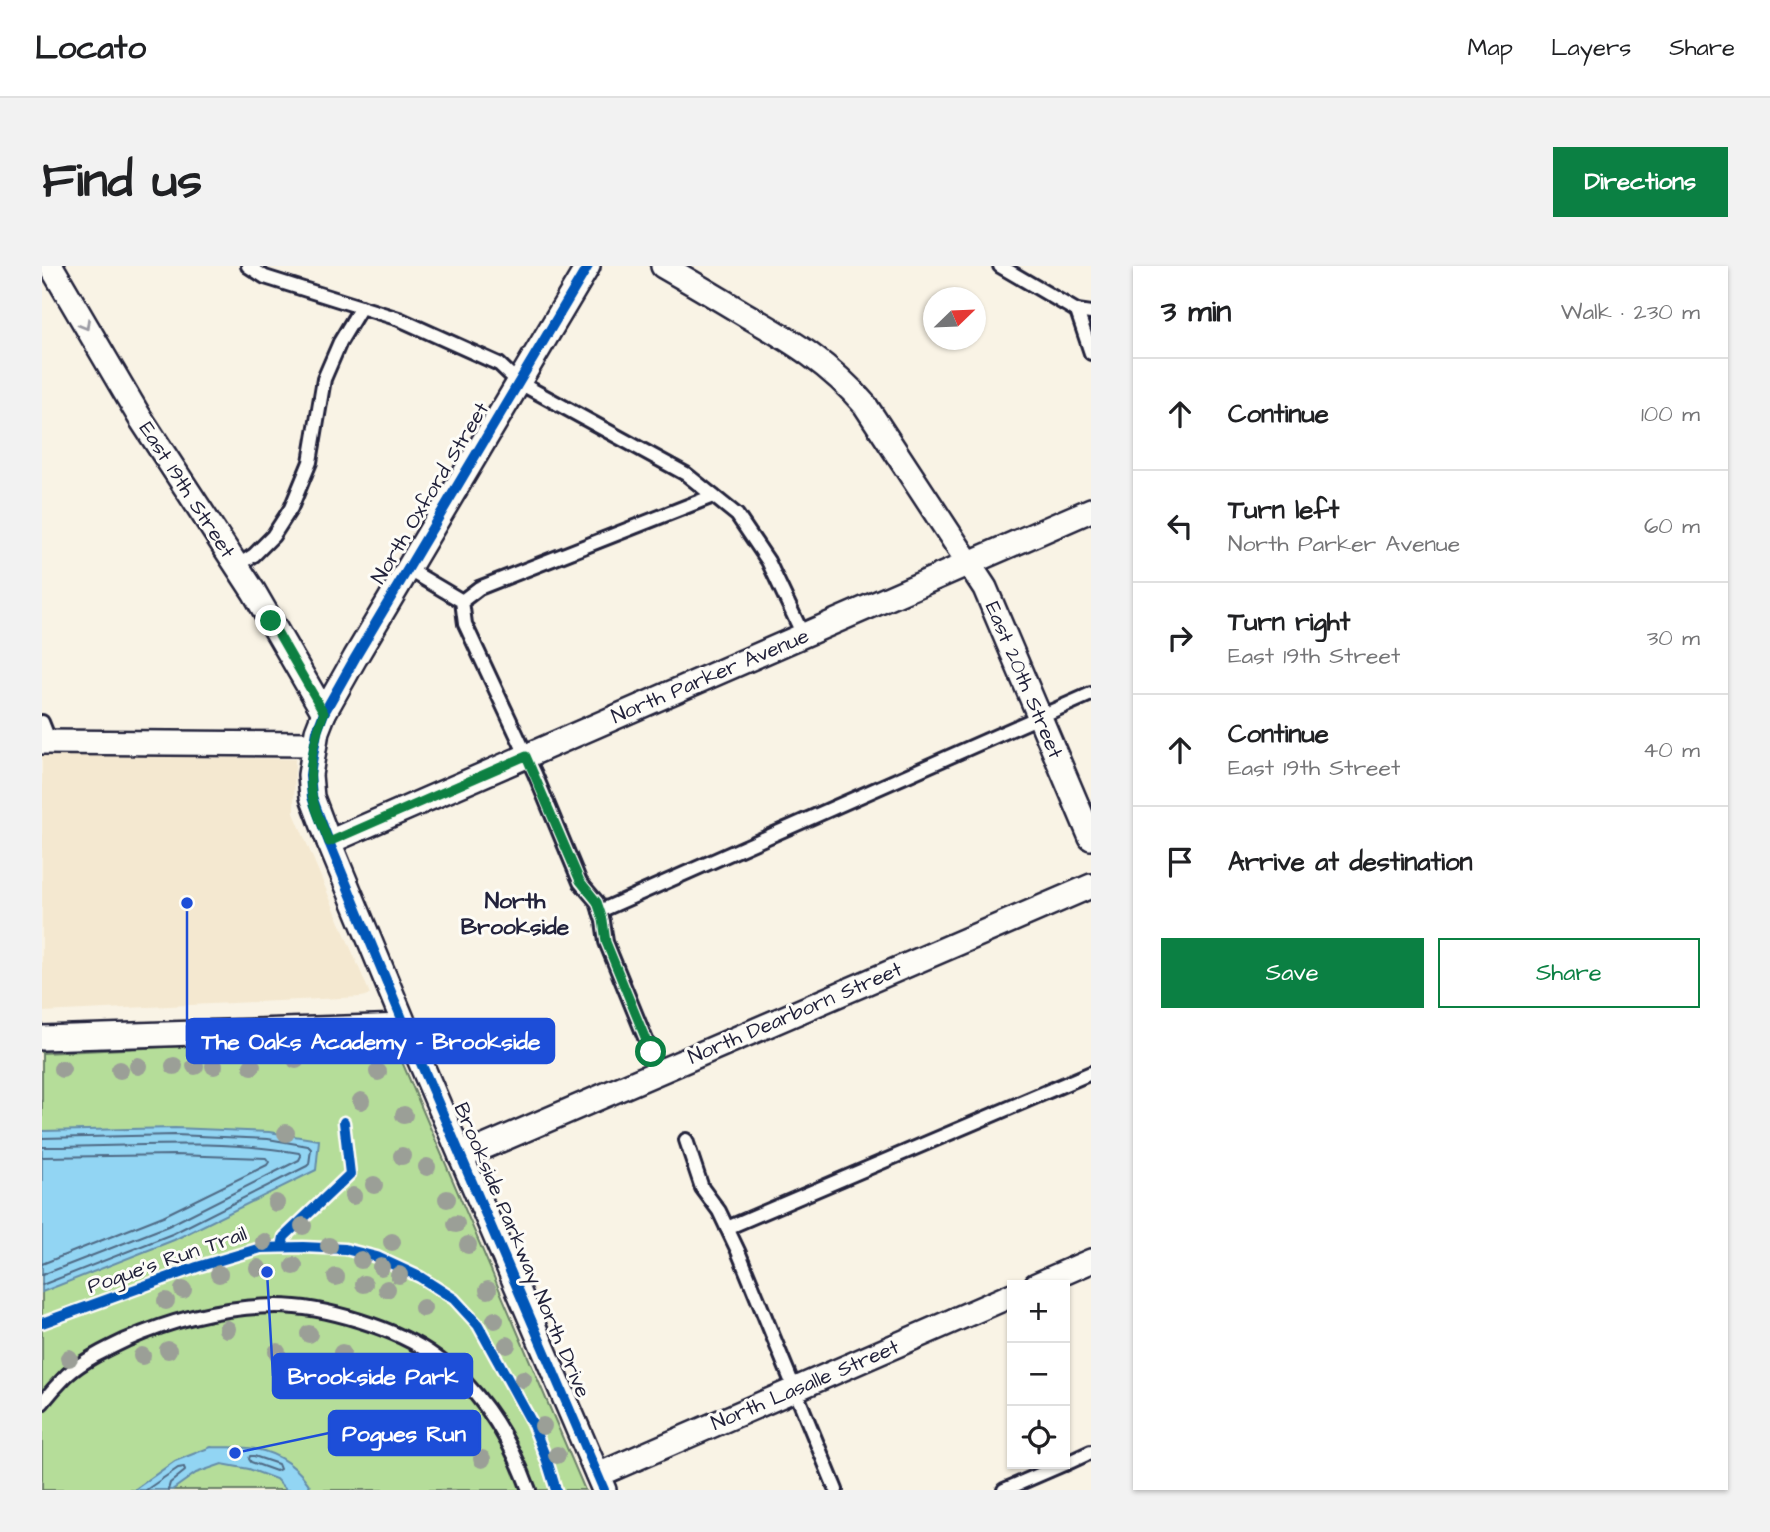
<!DOCTYPE html>
<html lang="en">
<head>
<meta charset="utf-8">
<style>
  body { margin:0; font-family:"Architects Daughter",sans-serif; background:#f2f2f2; color:#202124 }
  .controls { position:absolute; right:21px; bottom:21px; display:grid; overflow:hidden; border-radius:0px; box-shadow:0 2px 5px #0004 }
  .controls button { width:63px; height:63px; display:grid; place-items:center; padding:0; border:0; border-bottom:2px solid #e0e0e0; background:#fff; color:#202124; font:35px sans-serif }
  .compass { position:absolute; left:881px; top:21px; width:63px; height:63px; border-radius:50%; background:#fff; box-shadow:0 2px 5px #0004; rotate:67deg }
  .stop { position:absolute; width:21px; height:21px; margin:-16px; border:5px solid #0b8043; border-radius:50%; background:#fff }
  .stop.end { background:#0b8043; border-color:#fff; box-shadow:0 2px 7px #0008 }
  .list { margin:0; padding:0; list-style:none }
  h2 { display:flex; justify-content:space-between; align-items:center; height:91px; margin:0; padding:0 28px; font-size:30px }
  h2 small { font-size:23px; font-weight:400; color:#757577 }
  .list li { display:grid; grid-template-columns:46px 1fr auto; gap:21px; align-items:center; box-sizing:border-box; height:112px; padding:0 28px; border-top:2px solid #e0e0e0 }
  .list b { display:block; font-size:26px; white-space:nowrap }
  .list p { margin:0; font-size:23px; white-space:nowrap; color:#757577 }
  .list em { font-size:23px; font-style:normal; color:#757577 }
  .actions { display:flex; gap:14px; padding:21px 28px }
  .actions a { flex:1; padding:16px 0; border:2px solid #0b8043; border-radius:0px; text-align:center; font-size:24px; color:#0b8043 }
  .actions .main { background:#0b8043; color:#fff }
  .icon { flex:none; width:38px; height:38px; fill:none; stroke:currentColor; stroke-width:2; stroke-linecap:round; stroke-linejoin:round }
  .map { position:relative; flex:none; width:1049px; height:1224px; overflow:hidden; border-radius:0px }
  header { display:flex; align-items:center; gap:42px; box-sizing:border-box; height:98px; padding:0 35px; background:#fff; border-bottom:2px solid #e0e0e0 }
  header strong { font-size:33px }
  nav { display:flex; gap:38px; margin-inline-start:auto; font-size:24px }
  .intro { display:flex; align-items:center; justify-content:space-between; box-sizing:border-box; height:168px; padding:0 42px }
  h1 { margin:0; font-size:49px }
  .button { padding:18px 32px; border-radius:0px; background:#0b8043; color:#fff; font-size:24px; font-weight:700 }
  main { display:flex; gap:42px; padding:0 42px }
  aside { flex:1; background:#fff; border-radius:0px; box-shadow:0 2px 5px #0004 }
  .map>svg:first-child { display:block }
  .built { fill:#f4e8d0 }
  .green { fill:#b5dd99; stroke:#6c806a; stroke-width:2 }
  .water { fill:#92d5f3; stroke:#658da9; stroke-width:2 }
  .lines { fill:none; stroke-linecap:round; stroke-linejoin:round }
  .shore { stroke:#4f6a85; stroke-width:2 }
  .lane-casing { stroke:#22223b; stroke-width:18 }
  .street-casing { stroke:#22223b; stroke-width:28 }
  .lane { stroke:#fdfcf7; stroke-width:12 }
  .street { stroke:#fdfcf7; stroke-width:23 }
  .cycleway-casing { stroke:#fdfcf7; stroke-width:15 }
  .cycleway { stroke:#0057b8; stroke-width:10 }
  .tree { fill:#9b9f97 }
  .oneway { stroke:#9a9aa2 }
  .route { stroke:#0b8043; stroke-width:9 }
  .labels { text-anchor:middle; dominant-baseline:central; stroke-width:6; stroke-linejoin:round; paint-order:stroke }
  .street-label { font-size:21px; fill:#22223b; stroke:#fdfcf7 }
  .neighbourhood-label { font-size:23px; font-weight:bold; fill:#22223b; stroke:#fdfcf7 }
  .leader { fill:none; stroke:#1d4ed8; stroke-width:2.5 }
  .callout-dot { fill:#1d4ed8; stroke:#fdfcf7; stroke-width:2.5 }
  .callout { fill:#1d4ed8; stroke:#1d4ed8; stroke-width:2.5 }
  .callout-label { font-size:23px; text-anchor:middle; font-weight:bold; fill:#fff }
</style>
</head>
<body>
<header>
<strong>Locato</strong>
<nav><a>Map</a><a>Layers</a><a>Share</a></nav>
</header>
<div class="intro"><h1>Find us</h1><a class="button">Directions</a></div>
<main>
<div class="map">
<svg width="1049" height="1224" viewBox="0 0 1049 1224">
  <rect width="100%" height="100%" fill="#f9f3e5"/>
  <filter id="ink" filterUnits="userSpaceOnUse"><feTurbulence type="fractalNoise" baseFrequency=".0143" numOctaves="2"/><feDisplacementMap in="SourceGraphic" scale="14" xChannelSelector="R" yChannelSelector="G"/><feConvolveMatrix kernelMatrix="1 2 1 2 8 2 1 2 1" color-interpolation-filters="sRGB"/></filter>
  <g filter="url(#ink)">
    <polygon class="built" points="0,488 253,493 252,547 328,728 320,731 0,746"/>
    <polygon class="green" points="349,770 543,1224 0,1224 0,787"/>
    <g class="water">
      <polygon points="133,862 227,866 277,874 274,904 132,974 0,1026 0,865"/>
      <path d="M169 1181C183 1182 199 1180 213 1183 237 1187 259 1203 270 1224H244L234 1213 207 1203 180 1198 154 1207 130 1224H92L133 1195Z"/>
    </g>
    <g class="lines">
      <g class="shore">
        <polyline points="0,872 133,869 226,873 266,880 269,883 267,898 265,900 130,968 0,1019"/>
        <path d="M0 881C86 881 172 872 257 887L259 890 257 894 126 960 0 1009"/>
        <polyline points="0,891 133,889 224,892 227,896 225,899 121,950 0,998"/>
        <polygon points="208,1190 212,1190 236,1198 238,1203 234,1205 209,1196 207,1193"/>
        <polyline points="104,1224 136,1202 142,1201 143,1205 128,1217 126,1224"/>
      </g>
      <defs>
        <g id="lane">
          <polyline points="206,0 223,11 357,53 457,98 476,116 644,208 695,249 726,295 761,369"/>
          <polyline points="958,0 1035,45 1049,47"/>
          <polyline points="1035,45 1049,87"/>
          <polyline points="195,300 212,289 231,270 249,242 268,196 282,113 298,76 319,41"/>
          <polyline points="366,303 420,335 423,358 493,508 538,616 555,636 561,655 564,676 617,806"/>
          <polyline points="420,335 437,322 671,230"/>
          <polyline points="0,456 8,476"/>
          <polyline points="558,645 1049,428"/>
          <polyline points="644,874 660,922 677,945 696,985 794,1224"/>
          <polyline points="685,962 1049,807"/>
          <path d="M0 1137C8 1127 16 1118 25 1109 42 1094 63 1084 84 1074 131 1053 182 1041 234 1040 282 1040 355 1062 394 1091 440 1124 468 1172 487 1224"/>
          <polyline points="1023,1198 1049,1186"/>
          <polyline points="962,1224 1022,1198"/>
        </g>
        <g id="street">
          <polyline points="9,0 97,150 212,326 282,447"/>
          <polyline points="546,0 313,392 282,447 275,465 268,509 270,531 287,576 363,760 562,1224"/>
          <path d="M621 0C649 16 676 32 704 49 750 75 788 98 823 139L943 322 1049 572"/>
          <polyline points="0,476 272,478"/>
          <polyline points="287,576 1049,244"/>
          <polyline points="0,772 363,760"/>
          <polyline points="419,891 1049,620"/>
          <polyline points="994,1019 1049,995"/>
          <polyline points="556,1209 970,1029"/>
        </g>
      </defs>
      <use href="#lane" class="lane-casing"/>
      <use href="#street" class="street-casing"/>
      <use href="#lane" class="lane"/>
      <use href="#street" class="street"/>
      <defs>
        <g id="cycleway">
          <polyline points="546,0 313,392 282,447 275,465 268,509 270,531 287,576 363,760 562,1224"/>
          <polyline points="240,981 242,971 308,908 302,856"/>
          <polyline points="0,1057 155,1001 219,982 261,981 303,983 335,991 378,1011 412,1033 436,1059 490,1157 505,1195 514,1224"/>
        </g>
      </defs>
      <use href="#cycleway" class="cycleway-casing"/>
      <use href="#cycleway" class="cycleway"/>
    </g>
    <g class="tree">
      <circle cx="254" cy="794" r="9"/>
      <circle cx="96" cy="800" r="9"/>
      <circle cx="132" cy="800" r="9"/>
      <circle cx="153" cy="800" r="9"/>
      <circle cx="172" cy="800" r="9"/>
      <circle cx="210" cy="800" r="9"/>
      <circle cx="20" cy="803" r="9"/>
      <circle cx="78" cy="804" r="9"/>
      <circle cx="336" cy="806" r="9"/>
      <circle cx="319" cy="835" r="9"/>
      <circle cx="362" cy="849" r="9"/>
      <circle cx="244" cy="867" r="9"/>
      <circle cx="360" cy="890" r="9"/>
      <circle cx="385" cy="901" r="9"/>
      <circle cx="332" cy="919" r="9"/>
      <circle cx="311" cy="930" r="9"/>
      <circle cx="405" cy="933" r="9"/>
      <circle cx="234" cy="937" r="9"/>
      <circle cx="414" cy="958" r="9"/>
      <circle cx="261" cy="960" r="9"/>
      <circle cx="222" cy="976" r="9"/>
      <circle cx="350" cy="976" r="9"/>
      <circle cx="426" cy="979" r="9"/>
      <circle cx="287" cy="980" r="9"/>
      <circle cx="319" cy="994" r="9"/>
      <circle cx="252" cy="1000" r="9"/>
      <circle cx="339" cy="1001" r="9"/>
      <circle cx="216" cy="1002" r="9"/>
      <circle cx="177" cy="1008" r="9"/>
      <circle cx="357" cy="1009" r="9"/>
      <circle cx="294" cy="1011" r="9"/>
      <circle cx="322" cy="1018" r="9"/>
      <circle cx="345" cy="1023" r="9"/>
      <circle cx="141" cy="1024" r="9"/>
      <circle cx="446" cy="1024" r="9"/>
      <circle cx="124" cy="1035" r="9"/>
      <circle cx="381" cy="1042" r="9"/>
      <circle cx="453" cy="1054" r="9"/>
      <circle cx="185" cy="1063" r="9"/>
      <circle cx="267" cy="1068" r="9"/>
      <circle cx="465" cy="1079" r="9"/>
      <circle cx="126" cy="1084" r="9"/>
      <circle cx="235" cy="1086" r="9"/>
      <circle cx="300" cy="1087" r="9"/>
      <circle cx="100" cy="1090" r="9"/>
      <circle cx="27" cy="1092" r="9"/>
      <circle cx="481" cy="1113" r="9"/>
      <circle cx="501" cy="1160" r="9"/>
      <circle cx="515" cy="1189" r="9"/>
      <circle cx="440" cy="1193" r="9"/>
    </g>
    <defs><path id="oneway-chevron" d="M-2-3.5L2.5 0L-2 3.5" fill="none" stroke-width="1.6" stroke-linecap="round" stroke-linejoin="round" transform="scale(1.75)"/></defs>
    <use class="oneway" href="#oneway-chevron" transform="translate(43 59) rotate(60)"/>
  </g>
  <g class="lines" filter="url(#ink)">
    <path class="route" d="M229 355 282 447C272 473 265 501 270 529 273 545 281 561 287 576L484 490 538 615 555 636 561 654 564 676 609 786"/>
  </g>
  <g class="labels">
    <g class="street-label">
      <text transform="translate(145 224) rotate(57)">East 19th Street</text>
      <text transform="translate(388 227) rotate(-59)">North Oxford Street</text>
      <text transform="translate(668 410) rotate(-23)">North Parker Avenue</text>
      <text transform="translate(982 414) rotate(67)">East 20th Street</text>
      <text transform="translate(753 747) rotate(-23)">North Dearborn Street</text>
      <text transform="translate(480 984) rotate(67)">Brookside Parkway North Drive</text>
      <text transform="translate(125 994) rotate(-19)">Pogue's Run Trail</text>
      <text transform="translate(763 1119) rotate(-23)">North Lasalle Street</text>
    </g>
    <g class="neighbourhood-label">
      <text x="473" y="635">North<tspan x="473" dy="26">Brookside</tspan></text>
    </g>
  </g>
  <path class="leader" d="M145 637L145 775M225 1006L231 1110M193 1187L287 1167"/>
  <g class="callout-dot">
    <circle cx="145" cy="637" r="7"/>
    <circle cx="225" cy="1006" r="7"/>
    <circle cx="193" cy="1187" r="7"/>
  </g>
  <g class="callout">
    <rect x="145" y="753" width="367" height="44" rx="7"/>
    <rect x="231" y="1088" width="199" height="44" rx="7"/>
    <rect x="287" y="1145" width="151" height="44" rx="7"/>
  </g>
  <g class="callout-label">
    <text x="329" y="783">The Oaks Academy - Brookside</text>
    <text x="331" y="1118">Brookside Park</text>
    <text x="362" y="1175">Pogues Run</text>
  </g>
</svg>
<div class="controls">
<button>+</button>
<button>−</button>
<button><svg class="icon" aria-label="locate" viewBox="0 0 24 24"><circle cx="12" cy="12" r="6"/><path d="M12 2v4M12 18v4M2 12h4M18 12h4"/></svg></button>
</div>
<svg class="compass" viewBox="-18 -18 36 36"><path d="M0-13l5 13h-10z" fill="#e53935"/><path d="M0 13l5-13h-10z" fill="#757577"/></svg>
<div class="stop" style="left:609px;top:786px"></div>
<div class="stop end" style="left:229px;top:355px"></div>
</div>
<aside>
<h2>3 min<small>Walk · 230 m</small></h2>
<ul class="list">
<li><svg class="icon" aria-label="ahead" viewBox="0 0 24 24"><path d="M12 20V5M6 11l6-6 6 6"/></svg><div><b>Continue</b></div><em>100 m</em></li>
<li><svg class="icon" aria-label="left" viewBox="0 0 24 24"><path d="M17 20v-9H6M10 6l-5 5 5 5"/></svg><div><b>Turn left</b><p>North Parker Avenue</p></div><em>60 m</em></li>
<li><svg class="icon" aria-label="right" viewBox="0 0 24 24"><path d="M7 20v-9h11M14 6l5 5-5 5"/></svg><div><b>Turn right</b><p>East 19th Street</p></div><em>30 m</em></li>
<li><svg class="icon" aria-label="ahead" viewBox="0 0 24 24"><path d="M12 20V5M6 11l6-6 6 6"/></svg><div><b>Continue</b><p>East 19th Street</p></div><em>40 m</em></li>
<li><svg class="icon" aria-label="arrive" viewBox="0 0 24 24"><path d="M6 21V4h12l-3 4 3 4H6"/></svg><div><b>Arrive at destination</b></div></li>
</ul>
<div class="actions"><a class="main">Save</a><a>Share</a></div>
</aside>
</main>
</body>
</html>
